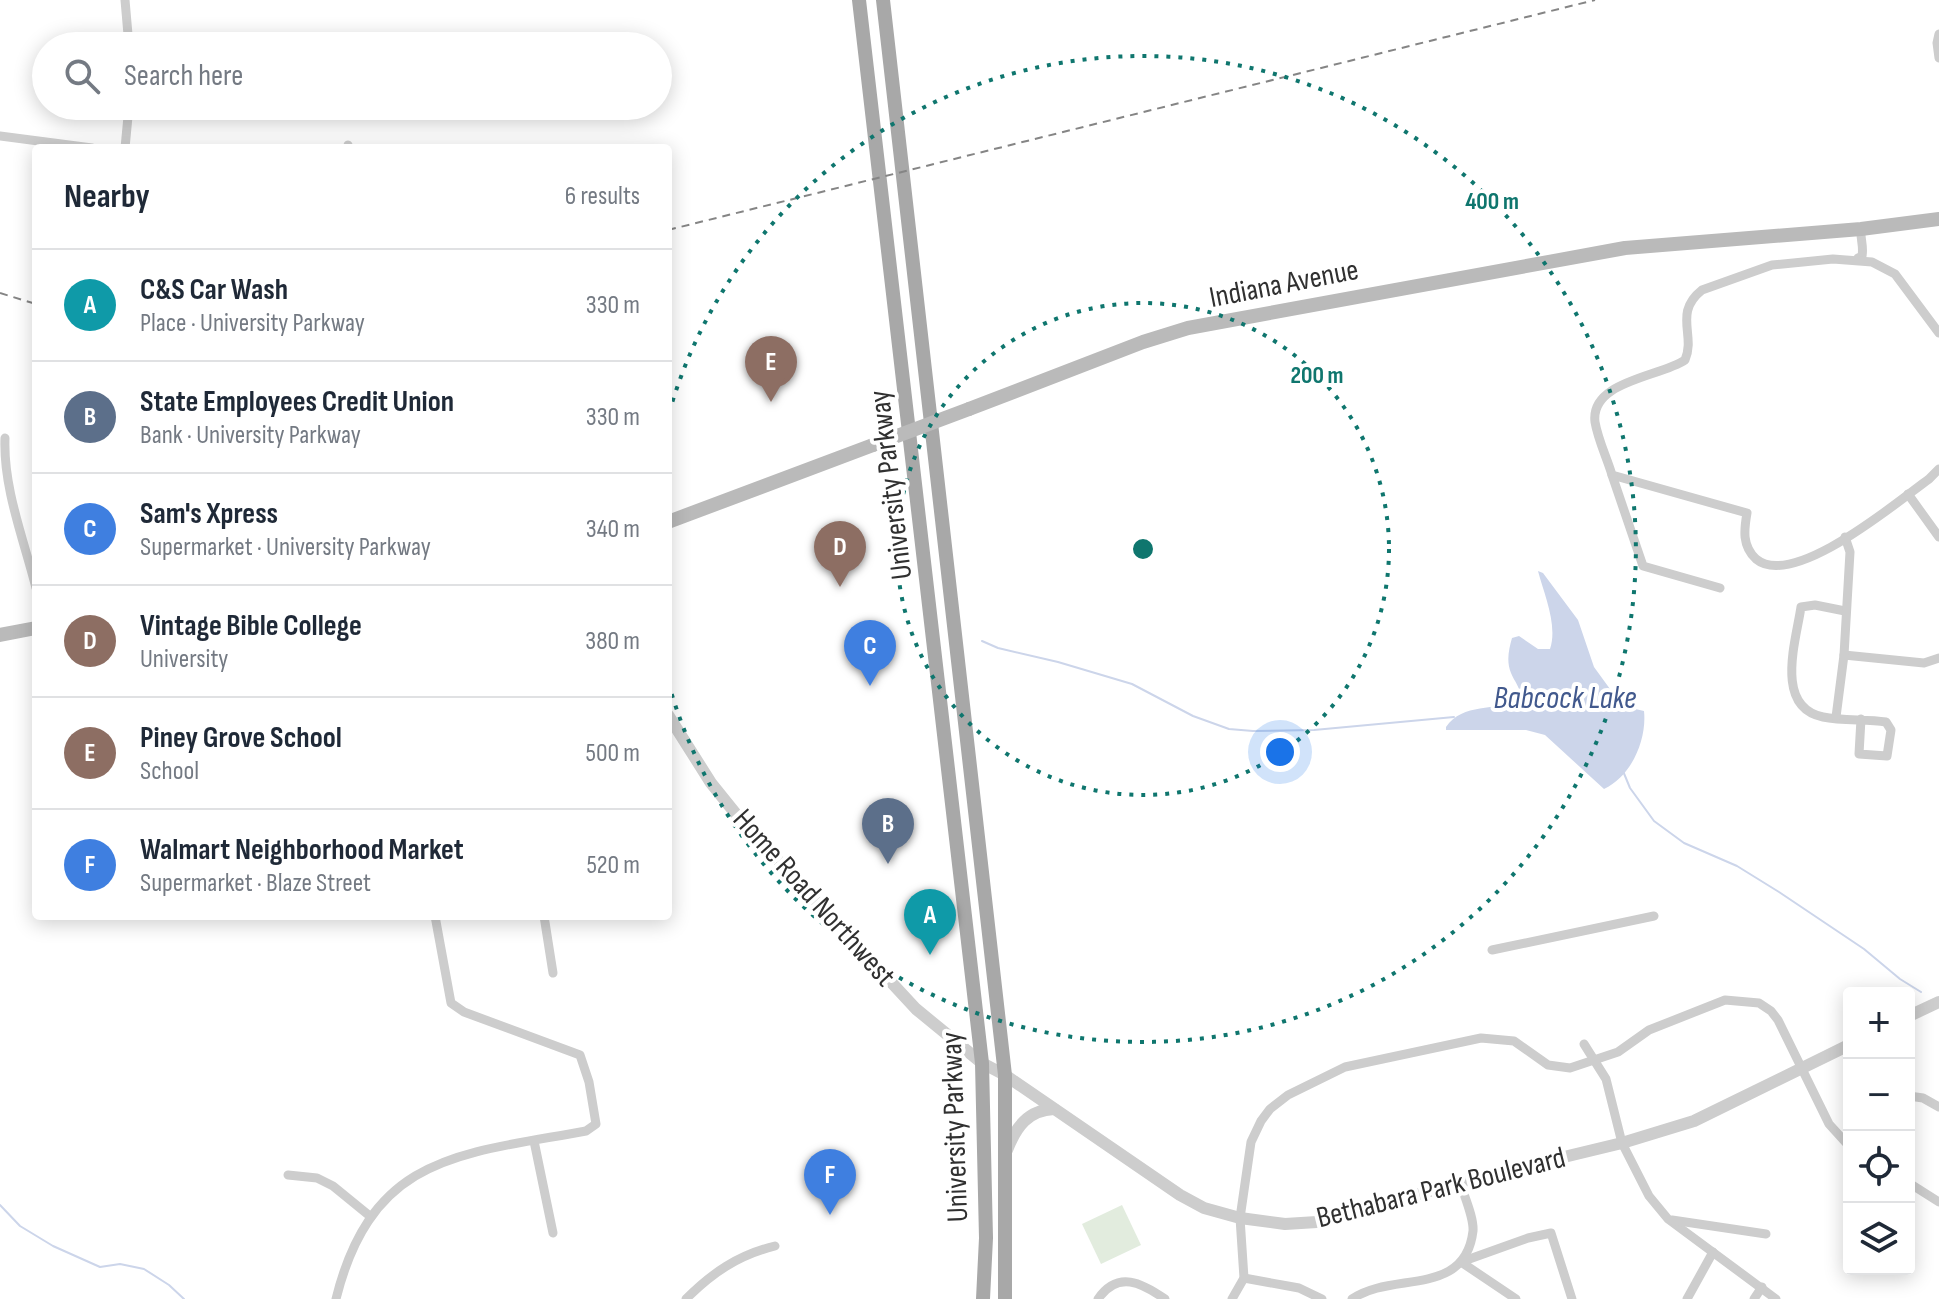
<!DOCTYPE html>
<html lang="en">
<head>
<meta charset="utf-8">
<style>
  body { margin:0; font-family:"Sofia Sans Condensed",sans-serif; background:#f6f6f7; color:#1f2937 }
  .controls { position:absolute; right:24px; bottom:24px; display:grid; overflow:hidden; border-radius:8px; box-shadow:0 4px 20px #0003 }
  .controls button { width:72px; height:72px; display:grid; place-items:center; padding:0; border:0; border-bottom:2px solid #e0e1e3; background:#fff; color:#1f2937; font:40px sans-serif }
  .you { position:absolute; left:1280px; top:752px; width:28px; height:28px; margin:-20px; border:6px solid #fff; border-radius:50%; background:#1a73e8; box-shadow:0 0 0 12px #1a73e833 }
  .badge { display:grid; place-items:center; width:52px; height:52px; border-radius:50%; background:#db613d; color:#fff; font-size:26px; font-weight:700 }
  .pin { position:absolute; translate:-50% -66px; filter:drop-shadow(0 2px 4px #0008) }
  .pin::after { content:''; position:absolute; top:42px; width:28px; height:24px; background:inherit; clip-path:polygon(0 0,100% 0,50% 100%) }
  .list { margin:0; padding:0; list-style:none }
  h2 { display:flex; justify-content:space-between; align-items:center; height:104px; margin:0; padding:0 32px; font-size:34px }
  h2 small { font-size:26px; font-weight:400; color:#747a83 }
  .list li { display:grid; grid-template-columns:52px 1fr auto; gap:24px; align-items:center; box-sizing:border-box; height:112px; padding:0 32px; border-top:2px solid #e0e1e3 }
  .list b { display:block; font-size:30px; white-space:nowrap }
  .list p { margin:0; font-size:26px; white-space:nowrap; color:#747a83 }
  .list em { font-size:26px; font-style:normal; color:#747a83 }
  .icon { flex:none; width:44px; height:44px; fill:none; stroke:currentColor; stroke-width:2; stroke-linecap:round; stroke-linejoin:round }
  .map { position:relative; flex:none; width:1939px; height:1299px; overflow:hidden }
  .search { position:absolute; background:#fff; box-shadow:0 4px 20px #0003; left:32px; top:32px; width:640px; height:88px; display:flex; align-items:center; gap:20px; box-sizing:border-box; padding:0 28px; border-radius:44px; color:#747a83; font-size:30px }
  .panel { position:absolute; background:#fff; box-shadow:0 4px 20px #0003; left:32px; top:144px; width:640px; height:776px; border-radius:8px }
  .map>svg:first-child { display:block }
  .park { fill:#e2ecde }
  .water { fill:#ccd5ea }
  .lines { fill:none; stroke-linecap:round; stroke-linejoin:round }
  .stream { stroke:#ccd5ea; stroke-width:2 }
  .minor { stroke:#cdcdcd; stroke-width:9 }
  .tertiary { stroke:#cdcdcd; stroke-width:12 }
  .secondary { stroke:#bababa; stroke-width:14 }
  .primary { stroke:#a8a8a8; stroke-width:14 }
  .rail { stroke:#858585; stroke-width:2; stroke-dasharray:8 6; stroke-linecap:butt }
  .secondary-bridge { stroke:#bababa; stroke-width:14 }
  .ring { fill:none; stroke:#0f766e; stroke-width:4; stroke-dasharray:4 8 }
  .labels { text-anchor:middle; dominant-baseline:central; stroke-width:8; stroke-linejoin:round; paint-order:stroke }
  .street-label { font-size:30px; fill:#303030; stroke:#fff }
  .water-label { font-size:32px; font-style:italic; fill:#42598d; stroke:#fff }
  .centre { fill:#0f766e; stroke:#fff; stroke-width:4 }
  .ring-label { font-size:24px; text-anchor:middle; font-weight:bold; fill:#0f766e; stroke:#fff; stroke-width:8; stroke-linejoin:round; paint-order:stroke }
</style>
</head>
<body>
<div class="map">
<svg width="1939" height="1299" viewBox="0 0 1939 1299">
  <rect width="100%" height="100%" fill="#fff"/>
  <polygon class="park" points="1122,1205 1141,1245 1101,1264 1082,1224"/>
  <path class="water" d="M1538 571 1543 573 1578 620 1594 667 1618 700 1627 707 1644 711C1647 739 1632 776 1604 789L1545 735 1526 730H1446V727C1463 702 1495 712 1520 699 1521 687 1515 683 1511 673 1506 661 1509 649 1512 638L1519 636 1538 649H1550C1558 625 1544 594 1538 571Z"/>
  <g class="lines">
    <g class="stream">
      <polyline points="982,641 998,648 1058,662 1132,684 1193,716 1229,729 1253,731 1314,730 1454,717"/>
      <polyline points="1623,771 1630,788 1654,821 1684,843 1737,866 1779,892 1864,949 1900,979 1921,992"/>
      <polyline points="0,1205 20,1226 53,1246 100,1267 120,1264 144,1269 169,1285 184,1299"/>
    </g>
    <g class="minor">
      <polyline points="125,0 129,46"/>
      <polyline points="1939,34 1937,43 1939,58"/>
      <polyline points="0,136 92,148"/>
      <polyline points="348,145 349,148"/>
      <polyline points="125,148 129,106"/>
      <path d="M1858 258 1862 256C1864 246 1860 239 1861 229"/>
      <path d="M1939 333 1895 274 1872 262 1833 259 1772 265 1702 290C1673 313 1696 335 1685 360 1660 377 1590 381 1595 422 1598 440 1607 458 1612 475L1747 513C1744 530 1742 546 1756 559 1793 590 1897 502 1929 479L1939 469"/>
      <path d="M5 438C3 488 24 540 36 588"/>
      <polyline points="1612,475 1643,566 1720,588"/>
      <polyline points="1908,494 1939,537"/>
      <path d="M1845 611 1815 605 1801 607C1796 641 1774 707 1823 717 1843 721 1866 719 1886 722L1891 730 1887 756 1859 754 1861 719"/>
      <polyline points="1844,655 1924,663 1939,658"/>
      <polyline points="1836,717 1844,655 1850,552 1845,537"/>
      <polyline points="544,916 553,973"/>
      <polyline points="1492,950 1654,916"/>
      <polyline points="1584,1044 1606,1079 1622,1143 1649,1196 1668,1219 1776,1299"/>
      <polyline points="1909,1096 1923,1098 1939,1107"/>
      <polyline points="534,1141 553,1233"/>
      <polyline points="288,1175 317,1178 333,1186 371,1217"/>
      <polyline points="1909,1183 1939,1202"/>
      <polyline points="1672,1220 1766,1234"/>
      <polyline points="1244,1278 1299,1288 1322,1299"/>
      <path d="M336 1299C372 1154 461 1154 586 1131L596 1124 589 1082 580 1055 464 1012 451 1003 435 916"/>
      <path d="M686 1299C712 1273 738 1255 775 1246"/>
      <path d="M1098 1299C1118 1270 1142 1283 1165 1299"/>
      <polyline points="1232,1299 1244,1278 1240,1218 1251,1142 1261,1121 1270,1109 1288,1095 1345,1067 1481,1038 1514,1041 1548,1065 1570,1068 1618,1052 1649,1030 1725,1000 1759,1003 1771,1011 1778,1020 1829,1124 1849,1146"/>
      <path d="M1352 1299C1392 1271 1465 1298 1473 1231 1474 1217 1464 1196 1460 1182"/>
      <polyline points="1516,1299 1461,1262 1528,1238 1551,1233 1572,1299"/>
      <polyline points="1687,1299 1713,1252"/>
      <polyline points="1754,1299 1762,1287"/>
    </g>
    <g class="tertiary">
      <polyline points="668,715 711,783 740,819 916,1009 982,1063 1005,1075 1180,1195 1204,1208 1240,1218 1285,1224 1317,1222 1349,1215 1460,1182 1622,1143 1694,1121 1849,1045"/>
      <polyline points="1909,1016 1939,1002"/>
      <path d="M1007 1150C1016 1127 1028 1110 1054 1109"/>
    </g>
    <g class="secondary">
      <polyline points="969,409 1143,342 1188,328 1625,248 1861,229 1939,219"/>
      <polyline points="668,522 873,445"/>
      <polyline points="0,635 36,628"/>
    </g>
    <g class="primary">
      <polyline points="859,0 982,1063 986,1238 983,1299"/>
      <polyline points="883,0 1005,1075 1005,1299"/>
    </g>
    <g class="rail">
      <polyline points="668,230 1595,0"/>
      <polyline points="0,293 36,304"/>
    </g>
    <polyline class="secondary-bridge" points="873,445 969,409"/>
  </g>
  <g class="ring">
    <circle cx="1143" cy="549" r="246"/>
    <path d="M669 413A493 493 0 1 1 669 685"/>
  </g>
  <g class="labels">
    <g class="street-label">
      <text transform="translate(1284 284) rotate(-11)">Indiana Avenue</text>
      <text transform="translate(891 485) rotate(-97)">University Parkway</text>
      <text transform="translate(814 898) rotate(48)">Home Road Northwest</text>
      <text transform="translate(955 1127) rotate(-92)">University Parkway</text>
      <text transform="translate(1441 1188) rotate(-14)">Bethabara Park Boulevard</text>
    </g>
    <g class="water-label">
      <text x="1565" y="698">Babcock Lake</text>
    </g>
  </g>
  <circle cx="1143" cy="549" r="12" class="centre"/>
  <g class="ring-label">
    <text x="1492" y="209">400 m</text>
    <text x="1317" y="383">200 m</text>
  </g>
</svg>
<div class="controls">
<button>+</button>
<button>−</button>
<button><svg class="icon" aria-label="locate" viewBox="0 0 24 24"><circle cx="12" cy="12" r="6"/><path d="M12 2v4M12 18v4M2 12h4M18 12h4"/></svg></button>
<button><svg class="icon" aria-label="layers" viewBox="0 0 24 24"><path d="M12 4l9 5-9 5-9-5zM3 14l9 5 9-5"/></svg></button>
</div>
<div class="you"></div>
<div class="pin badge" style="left:930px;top:955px;background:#0f9aa8">A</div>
<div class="pin badge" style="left:888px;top:864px;background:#5c6f8a">B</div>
<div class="pin badge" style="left:870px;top:686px;background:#3f7fe0">C</div>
<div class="pin badge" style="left:840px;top:587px;background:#8d6e63">D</div>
<div class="pin badge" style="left:771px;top:402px;background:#8d6e63">E</div>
<div class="pin badge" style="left:830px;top:1215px;background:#3f7fe0">F</div>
<div class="search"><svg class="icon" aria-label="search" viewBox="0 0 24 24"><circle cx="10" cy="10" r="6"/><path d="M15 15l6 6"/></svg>Search here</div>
<section class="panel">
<h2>Nearby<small>6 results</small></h2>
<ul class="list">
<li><span class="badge" style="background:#0f9aa8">A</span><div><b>C&amp;S Car Wash</b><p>Place · University Parkway</p></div><em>330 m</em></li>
<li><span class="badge" style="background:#5c6f8a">B</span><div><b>State Employees Credit Union</b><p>Bank · University Parkway</p></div><em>330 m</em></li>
<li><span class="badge" style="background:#3f7fe0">C</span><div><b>Sam's Xpress</b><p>Supermarket · University Parkway</p></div><em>340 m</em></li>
<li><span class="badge" style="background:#8d6e63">D</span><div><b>Vintage Bible College</b><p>University</p></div><em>380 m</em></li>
<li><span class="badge" style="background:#8d6e63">E</span><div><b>Piney Grove School</b><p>School</p></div><em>500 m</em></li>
<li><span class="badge" style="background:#3f7fe0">F</span><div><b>Walmart Neighborhood Market</b><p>Supermarket · Blaze Street</p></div><em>520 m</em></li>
</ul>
</section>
</div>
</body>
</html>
